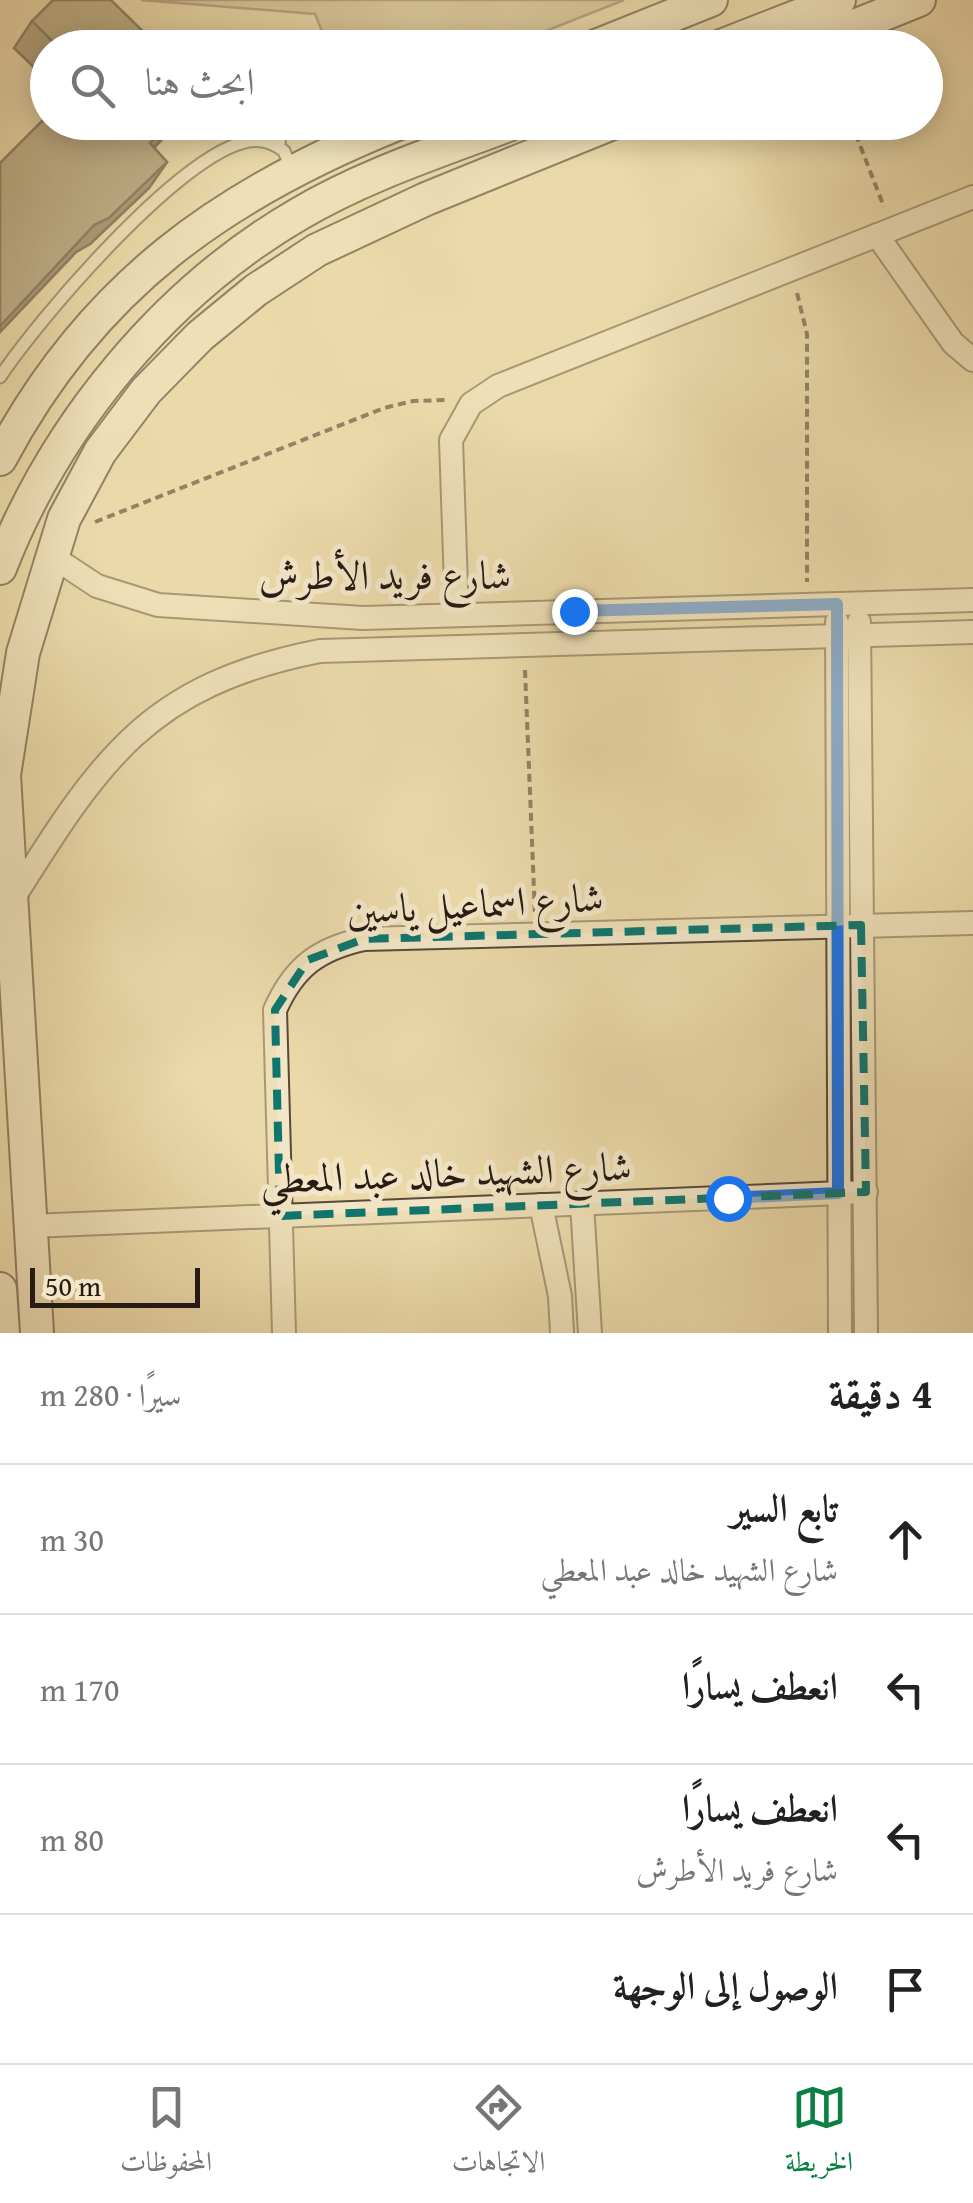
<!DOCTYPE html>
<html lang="ar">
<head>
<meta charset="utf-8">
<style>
  body { margin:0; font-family:"Gentium Book Plus",Amiri,serif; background:#f6f6f6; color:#222; direction:rtl }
  .scale { position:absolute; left:30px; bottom:25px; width:170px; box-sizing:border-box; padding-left:10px; border:5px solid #271b13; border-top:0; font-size:28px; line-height:35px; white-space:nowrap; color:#271b13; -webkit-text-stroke:8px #f2e6c7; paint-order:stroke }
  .stop { position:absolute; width:30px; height:30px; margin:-22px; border:8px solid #1a73e8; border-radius:50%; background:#fff }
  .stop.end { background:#1a73e8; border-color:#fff; box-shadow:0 2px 10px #0008 }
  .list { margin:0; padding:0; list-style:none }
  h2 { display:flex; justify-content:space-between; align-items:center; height:130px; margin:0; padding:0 40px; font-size:42px }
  h2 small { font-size:32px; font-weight:400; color:#767676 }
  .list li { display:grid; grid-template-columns:65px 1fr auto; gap:30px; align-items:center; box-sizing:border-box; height:150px; padding:0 40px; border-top:2px solid #e0e0e0 }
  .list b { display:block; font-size:38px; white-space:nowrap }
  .list p { margin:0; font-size:32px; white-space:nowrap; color:#767676 }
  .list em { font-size:32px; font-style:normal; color:#767676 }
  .icon { flex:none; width:55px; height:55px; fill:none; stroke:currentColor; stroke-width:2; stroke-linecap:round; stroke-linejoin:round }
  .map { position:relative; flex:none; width:973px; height:1333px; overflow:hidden; direction:ltr }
  .search { position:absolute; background:#fff; box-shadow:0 5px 25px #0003; left:30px; right:30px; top:30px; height:110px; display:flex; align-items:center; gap:25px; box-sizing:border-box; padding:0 35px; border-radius:55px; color:#767676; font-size:38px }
  .sheet { height:730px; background:#fff }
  nav { display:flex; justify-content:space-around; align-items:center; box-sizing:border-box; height:140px; border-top:2px solid #e0e0e0; background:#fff; font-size:28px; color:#767676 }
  nav a { display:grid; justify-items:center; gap:5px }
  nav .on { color:#0b8043 }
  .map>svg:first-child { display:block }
  .green { fill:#cab990; stroke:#786a52; stroke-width:2.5 }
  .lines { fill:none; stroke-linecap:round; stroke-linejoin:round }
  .lane-casing { stroke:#584a38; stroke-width:15 }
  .street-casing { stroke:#584a38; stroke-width:26 }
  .secondary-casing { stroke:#271b13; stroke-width:36 }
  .path { stroke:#271b13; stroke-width:4; stroke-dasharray:8 5; stroke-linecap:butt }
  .lane { stroke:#f2e6c7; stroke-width:11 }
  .street { stroke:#f2e6c7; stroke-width:22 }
  .secondary { stroke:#f2e6c7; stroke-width:32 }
  .wall { fill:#796c53; stroke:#271b13; stroke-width:2.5 }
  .shaded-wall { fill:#635844; stroke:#271b13; stroke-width:2.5 }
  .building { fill:#8d7e61; stroke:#271b13; stroke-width:2.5 }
  .route { stroke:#1a73e8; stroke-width:12 }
  .marked { fill:none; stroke:#0f766e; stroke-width:8; stroke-dasharray:20 12; stroke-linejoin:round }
  .labels { text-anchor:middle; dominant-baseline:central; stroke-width:10; stroke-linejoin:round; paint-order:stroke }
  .street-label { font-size:40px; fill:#271b13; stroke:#f2e6c7 }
</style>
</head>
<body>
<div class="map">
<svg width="973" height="1333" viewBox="0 0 973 1333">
  <rect width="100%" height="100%" fill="#ebd9a9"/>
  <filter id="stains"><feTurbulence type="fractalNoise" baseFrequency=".002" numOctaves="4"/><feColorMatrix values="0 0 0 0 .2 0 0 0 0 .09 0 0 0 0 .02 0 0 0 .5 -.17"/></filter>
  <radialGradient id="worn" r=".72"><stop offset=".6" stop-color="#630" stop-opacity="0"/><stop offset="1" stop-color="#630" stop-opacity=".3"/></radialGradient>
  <polygon class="green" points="141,0 624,0 505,47 329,48 315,14"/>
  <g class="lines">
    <defs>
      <g id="lane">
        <polyline points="245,122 252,140"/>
        <polyline points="279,147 280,122"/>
        <path d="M0 377C40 317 173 163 241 143 256 138 271 141 284 151L292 170"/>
      </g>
      <g id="street">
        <polyline points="877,235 953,343 973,360"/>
        <polyline points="50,555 97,586 158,605 363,618 973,600"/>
        <polyline points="457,615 451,440 471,404 498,386 973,197"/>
        <polyline points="837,622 840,1333"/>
        <polyline points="859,622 866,1333"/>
        <path d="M11 902C100 760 147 685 320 651L973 632"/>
        <polyline points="582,1204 590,1333"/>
        <polyline points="541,1205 560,1296 562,1333"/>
        <polyline points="30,1226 866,1192"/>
        <path d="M284 1333 275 1010C294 967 318 949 364 939L973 923"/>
      </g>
      <g id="secondary">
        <polyline points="591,48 711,0"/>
        <polyline points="716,48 839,0"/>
        <polyline points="800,48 919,0"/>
        <path d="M0 459C92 285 224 193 402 122"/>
        <path d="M0 568C56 424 165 292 299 214 367 174 443 150 516 122"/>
        <polyline points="0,1289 3,1333"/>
        <polyline points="37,1333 4,775 23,653 64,519 100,452 146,391 200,336 256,290 317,250 426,199 615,122"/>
      </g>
    </defs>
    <use href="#lane" class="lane-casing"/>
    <use href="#street" class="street-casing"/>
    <use href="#secondary" class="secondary-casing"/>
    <g class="path">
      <polyline points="851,122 884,207"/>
      <polyline points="797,293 807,334 807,582"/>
      <polyline points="95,522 384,408 413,401 448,400"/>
      <polyline points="525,670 535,915"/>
    </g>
    <use href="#lane" class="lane"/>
    <use href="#street" class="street"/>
    <use href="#secondary" class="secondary"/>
  </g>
  <g class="wall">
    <polygon points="32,21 160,48 48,48 48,81 14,48"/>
    <polygon points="90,122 179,122 154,148 167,162 149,188 90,244 76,252 0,332 0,163 90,138 98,130"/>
  </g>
  <g class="shaded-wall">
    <polygon points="171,122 179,122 131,170 150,143"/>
    <polygon points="167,162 149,188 90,244 76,252 0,332 0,326 94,225"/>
  </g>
  <g class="building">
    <polygon points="53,0 111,0 160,48 59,48 32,21"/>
    <polygon points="48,115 48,122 75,122 90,138 106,122 171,122 150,143 167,162 109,218 94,225 0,326 0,163"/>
  </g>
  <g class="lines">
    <polyline class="route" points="574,611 837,604 838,1193 728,1198"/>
  </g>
  <path d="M0 0H973V1333H0ZM861 925 866 1192 280 1216 275 1010 308 960 364 939Z" fill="#ebd9a9" fill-opacity=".55" fill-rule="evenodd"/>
  <path class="marked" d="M861 925 866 1192 280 1216 275 1010 308 960 364 939Z"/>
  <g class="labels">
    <g class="street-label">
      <text x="385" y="574">شارع فريد الأطرش</text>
      <text transform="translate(475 903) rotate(-3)">شارع اسماعيل ياسين</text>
      <text transform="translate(446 1172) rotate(-2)">شارع الشهيد خالد عبد المعطي</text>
    </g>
  </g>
  <rect width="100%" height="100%" filter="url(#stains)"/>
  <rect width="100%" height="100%" fill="url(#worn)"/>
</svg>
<div class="scale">50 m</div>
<div class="stop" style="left:728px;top:1198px"></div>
<div class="stop end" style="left:574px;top:611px"></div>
<div class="search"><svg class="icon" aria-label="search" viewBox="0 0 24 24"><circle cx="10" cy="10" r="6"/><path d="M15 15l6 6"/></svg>ابحث هنا</div>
</div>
<section class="sheet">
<h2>4 دقيقة<small>سيرًا · 280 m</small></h2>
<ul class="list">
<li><svg class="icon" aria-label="ahead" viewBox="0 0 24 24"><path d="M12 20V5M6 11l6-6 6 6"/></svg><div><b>تابع السير</b><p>شارع الشهيد خالد عبد المعطي</p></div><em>30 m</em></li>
<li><svg class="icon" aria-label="left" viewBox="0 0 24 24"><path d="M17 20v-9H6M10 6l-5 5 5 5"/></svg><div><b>انعطف يسارًا</b></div><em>170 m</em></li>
<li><svg class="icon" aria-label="left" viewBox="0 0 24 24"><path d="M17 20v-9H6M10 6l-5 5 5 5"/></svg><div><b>انعطف يسارًا</b><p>شارع فريد الأطرش</p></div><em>80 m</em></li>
<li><svg class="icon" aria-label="arrive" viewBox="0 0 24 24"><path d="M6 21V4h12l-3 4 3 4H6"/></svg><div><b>الوصول إلى الوجهة</b></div></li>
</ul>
</section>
<nav>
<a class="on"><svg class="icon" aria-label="map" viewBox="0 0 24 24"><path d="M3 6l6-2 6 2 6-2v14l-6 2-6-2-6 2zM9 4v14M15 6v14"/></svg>الخريطة</a>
<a><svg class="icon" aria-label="directions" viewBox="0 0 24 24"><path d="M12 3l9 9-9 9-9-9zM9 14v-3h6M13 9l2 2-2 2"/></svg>الاتجاهات</a>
<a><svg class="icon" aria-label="saved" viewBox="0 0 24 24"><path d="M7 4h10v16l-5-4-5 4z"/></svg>المحفوظات</a>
</nav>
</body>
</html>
